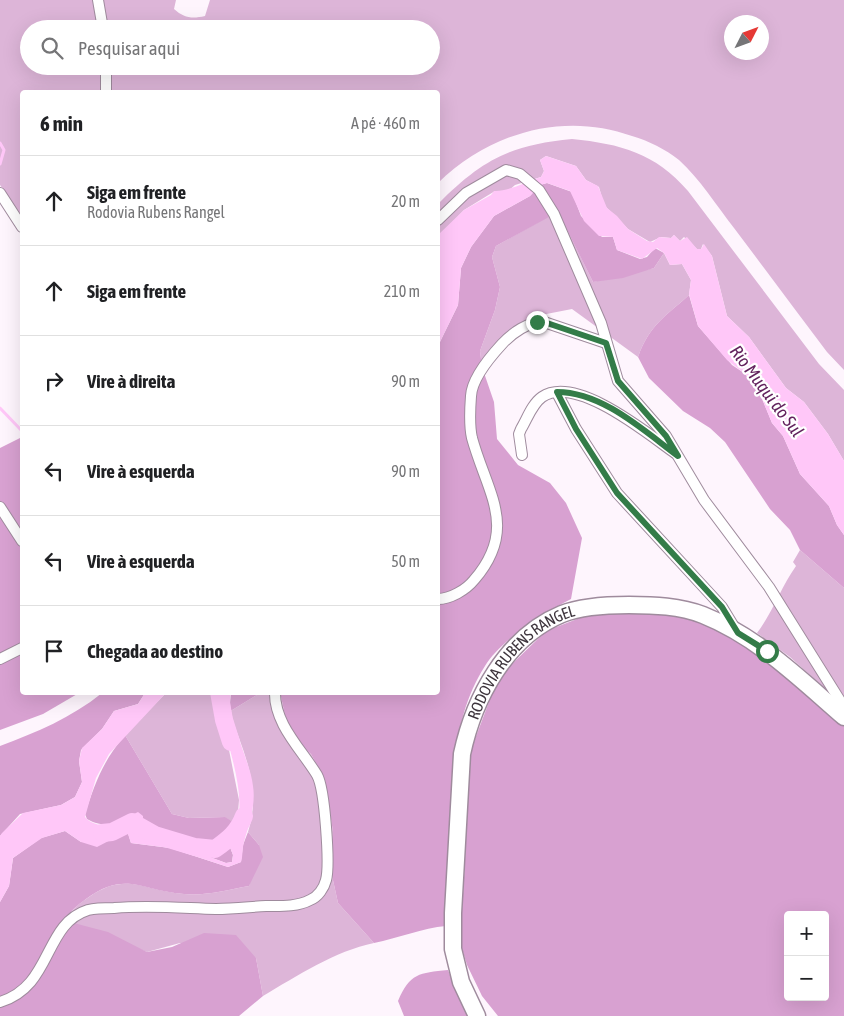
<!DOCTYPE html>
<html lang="pt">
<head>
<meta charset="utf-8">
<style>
  body { margin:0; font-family:"Asap Condensed",sans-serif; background:#f6f6f6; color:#202124 }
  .controls { position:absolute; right:15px; bottom:15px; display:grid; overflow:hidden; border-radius:5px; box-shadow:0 5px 20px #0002 }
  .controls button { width:45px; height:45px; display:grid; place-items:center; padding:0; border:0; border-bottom:1px solid #e0e0e0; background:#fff; color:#202124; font:25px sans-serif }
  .compass { position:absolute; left:724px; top:15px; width:45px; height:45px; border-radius:50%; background:#fff; box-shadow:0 5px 20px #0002; rotate:48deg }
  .stop { position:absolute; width:15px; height:15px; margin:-11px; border:4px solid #337c48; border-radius:50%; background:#fff }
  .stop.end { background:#337c48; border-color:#fff; box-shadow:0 1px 5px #0008 }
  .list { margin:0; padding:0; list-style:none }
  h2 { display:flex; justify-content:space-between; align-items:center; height:65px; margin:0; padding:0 20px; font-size:21px }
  h2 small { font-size:16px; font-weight:400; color:#757577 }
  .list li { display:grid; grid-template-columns:32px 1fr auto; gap:15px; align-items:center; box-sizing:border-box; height:90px; padding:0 20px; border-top:1px solid #e0e0e0 }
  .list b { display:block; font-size:19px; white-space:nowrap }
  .list p { margin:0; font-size:16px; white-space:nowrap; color:#757577 }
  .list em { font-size:16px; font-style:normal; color:#757577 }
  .icon { flex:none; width:28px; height:28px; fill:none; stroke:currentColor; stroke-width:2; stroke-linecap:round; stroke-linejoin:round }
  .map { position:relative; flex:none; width:844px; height:1016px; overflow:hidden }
  .search { position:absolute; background:#fff; box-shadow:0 5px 20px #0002; left:20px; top:20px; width:420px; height:55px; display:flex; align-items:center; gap:12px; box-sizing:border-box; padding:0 18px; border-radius:28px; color:#757577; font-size:19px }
  .panel { position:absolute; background:#fff; box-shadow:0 5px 20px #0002; left:20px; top:90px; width:420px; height:605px; border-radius:5px }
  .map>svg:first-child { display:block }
  .green { fill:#ddb5d8; fill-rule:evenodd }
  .forest { fill:#d8a1d1; fill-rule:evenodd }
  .water { fill:#ffc7f8 }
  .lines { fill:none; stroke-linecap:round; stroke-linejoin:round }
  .stream { stroke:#ffc7f8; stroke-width:3 }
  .river { stroke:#ffc7f8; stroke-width:18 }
  .minor-casing { stroke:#9f8b9d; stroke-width:12 }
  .primary-casing { stroke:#9f8b9d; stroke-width:19 }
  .minor { stroke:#fff; stroke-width:10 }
  .primary { stroke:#fff; stroke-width:16 }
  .route { stroke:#337c48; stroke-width:6 }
  .labels { text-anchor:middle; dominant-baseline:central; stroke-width:4.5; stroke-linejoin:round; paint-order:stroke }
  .street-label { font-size:16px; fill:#3f363e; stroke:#fff }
  .water-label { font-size:18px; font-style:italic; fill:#63235e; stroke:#fff }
</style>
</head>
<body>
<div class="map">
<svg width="844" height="1016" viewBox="0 0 844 1016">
  <rect width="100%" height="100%" fill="#fef5fd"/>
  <g class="green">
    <path d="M0 0H176L174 9C184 18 192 19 205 16L210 0H844V370L827 352C796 311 765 269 734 228 716 205 700 179 679 160 665 149 649 141 632 136 563 111 489 133 438 183V92H22V216L0 185ZM732 22H762V52H732ZM29 29H431V66H29Z"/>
    <path d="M572 139C621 144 655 153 688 191L819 364 844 390V461L828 434 804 402 786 388 749 337 727 316 712 256 703 244 701 249H697L684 237 680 241 674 235 671 238 661 237 650 242 628 229 604 205 599 187 586 180 576 166 546 156 540 160 544 171 541 177 515 185 508 191H495L464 210 438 237V204C482 160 510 145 572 139Z"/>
    <path d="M558 211 593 282 654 268 664 253 670 265 682 264 691 280 689 295C665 317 650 324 638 357L572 309 531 317 482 367 480 351 495 310 500 287 492 257 496 246Z"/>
    <path d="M800 550 844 588V706L790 657 757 633C773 612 781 587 796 566L793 562Z"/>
    <polygon points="166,693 222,693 221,710 239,800 237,824 224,817 189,818 172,814 125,735"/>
    <path d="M260 693H280L286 720 301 746 311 754 325 779 333 832 329 862 338 903 374 943C335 951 297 976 263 996L256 958 180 943 147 952 66 921C71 909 79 904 89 897 126 871 145 891 184 894 206 896 227 890 249 886L259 845 248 832C262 790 244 751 229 712Z"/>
  </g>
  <g class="forest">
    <path d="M547 183 572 192 581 216 602 237H613L617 250 640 259 647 257 655 248 664 253 654 268 623 278 593 282 558 212 496 246 492 257 500 287 495 310 480 351 482 367 494 402 497 439 518 465 550 483 566 503 582 538 571 599C544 613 501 640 485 666 449 722 452 794 451 858 450 881 448 904 446 926 423 928 398 938 374 943L338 903 329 862 333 832 325 780 311 754 301 746 286 720 280 692H438V346L458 305 461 268 471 247 494 216 530 196 540 185Z"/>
    <path d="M689 295 698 326 732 365 744 373 758 389 772 423 783 436 800 474 829 506 837 525 844 535V588L800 550 790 530 770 509 725 442 710 428 683 411 649 378 638 357C650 324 665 317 689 295Z"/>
    <polygon points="20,438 22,439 22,692 79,693 43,714 0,730 0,448"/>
    <path d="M603 609 683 613 733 634 844 725V1016H498L482 996 467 965 460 942 465 861 466 799 472 747 498 678 512 664 546 631ZM788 915H825V997H788Z"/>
    <path d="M102 693H145L138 704 114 711 102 729 81 750 79 761 82 782 75 797 61 805 20 814 0 836V746C37 732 71 718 102 693Z"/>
    <polygon points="231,693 260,693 229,712"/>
    <path d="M125 735 172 814 189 818 225 817 237 824 228 842 233 855 232 862 226 863 152 836 145 833 142 824C125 823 103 829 87 819L85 814C95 783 103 761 125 735Z"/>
    <path d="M125 824 131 843 170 848 228 867 241 862 243 845 248 832 259 845 263 857 249 886C227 890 206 896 184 894 141 891 126 870 86 899 77 906 70 910 66 921L108 932 147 952 172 947 204 933 236 935 256 958 263 996 239 1016H0V902L9 886 13 858 41 838 65 831 81 842Z"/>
    <path d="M448 970 463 1006 471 1016H404L398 1001C410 973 419 973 448 970Z"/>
  </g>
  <g class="water">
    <path d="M546 156 576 166 586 180 598 186 607 208 617 216 628 229 647 241 653 242 659 237 671 238 674 235 680 241 687 237 697 249H701L704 244 712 256 727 316 749 337 786 388 804 402 828 434 844 461V535L837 525 829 506 800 474 783 436 772 423 758 389 744 373 727 360 698 326 689 294 691 280 682 264 670 265 664 253 657 248 642 259 617 250 613 237 599 236 584 221 570 191 547 183 540 185 530 196 494 216 471 247 461 268 458 305 438 346V356L439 234 464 210 491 195 494 191C507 192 526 182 541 177L544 171 540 160Z"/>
    <path d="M145 693H166L109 754 96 778 85 817C101 834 122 819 138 812L143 816V829L145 833 226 863 232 862 233 855 228 842C256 807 224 745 221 706L222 693H231C225 715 250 759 253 786 256 805 249 824 244 842 242 849 243 855 241 862L228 867 170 848 131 843 125 825 122 834 97 847 81 842 65 831 42 838 13 858 9 886 0 902V836L2 833 23 813 61 805 75 797 82 782 79 761 82 748 102 729 114 711 138 704Z"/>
  </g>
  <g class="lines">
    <g class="stream">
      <polyline points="0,143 4,150 0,164"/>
      <polyline points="0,408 22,431"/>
    </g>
    <g class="river">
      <polyline points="219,692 224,720 231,742"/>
      <path d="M102 833 112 832 132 822 155 835 195 847 215 849C229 839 238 832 244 816"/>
    </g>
    <defs>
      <g id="minor">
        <polyline points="98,0 103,29"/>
        <polyline points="106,92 106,66"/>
        <polyline points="0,193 22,227"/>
        <polyline points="438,220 466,193 506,170 520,174 539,190 554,214 601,323 618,381 666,436 704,500 769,587 844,707"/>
        <polyline points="557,393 576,429 617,493 722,607 736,630"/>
        <path d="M522 455 519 434 521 429C527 419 532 404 542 397 576 374 648 434 675 453"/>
        <polyline points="0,507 22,541"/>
        <path d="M438 599C450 599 466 590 474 580 519 528 487 493 472 438 469 425 470 409 471 396 472 378 490 357 502 344 512 333 529 321 544 322L606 343"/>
        <polyline points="0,659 22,648"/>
        <path d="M0 1002C53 986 43 924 88 910 96 908 106 908 114 908 149 905 182 908 216 909 233 909 249 907 266 906 280 906 297 907 310 900 318 897 324 888 326 880 330 865 325 789 317 775 302 750 274 724 275 692"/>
      </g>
      <g id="primary">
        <path id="s1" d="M477 1016 461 982 453 949V913L462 754C474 698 506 637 562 614 582 606 607 605 629 605 654 605 680 606 703 615 758 637 800 679 844 717"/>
      </g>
    </defs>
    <use href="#minor" class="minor-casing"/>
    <use href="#primary" class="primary-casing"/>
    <use href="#minor" class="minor"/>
    <use href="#primary" class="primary"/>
  </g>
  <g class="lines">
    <path class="route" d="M537 322H544L606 343 618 381 666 436 678 456C643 430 602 392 557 392L576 429 617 493 722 607 738 633 767 651"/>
  </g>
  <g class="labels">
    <g class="street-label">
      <text stroke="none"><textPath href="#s1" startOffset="381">RODOVIA RUBENS RANGEL</textPath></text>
    </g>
    <g class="water-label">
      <text transform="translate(767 391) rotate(53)">Rio Muqui do Sul</text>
    </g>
  </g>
</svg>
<div class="controls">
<button>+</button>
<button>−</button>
</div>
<svg class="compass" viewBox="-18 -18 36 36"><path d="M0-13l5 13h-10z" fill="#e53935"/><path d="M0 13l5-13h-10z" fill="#757577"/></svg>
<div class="stop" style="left:767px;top:651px"></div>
<div class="stop end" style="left:537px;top:322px"></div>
<div class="search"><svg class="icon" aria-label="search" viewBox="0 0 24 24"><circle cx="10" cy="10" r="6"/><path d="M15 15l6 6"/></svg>Pesquisar aqui</div>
<section class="panel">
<h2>6 min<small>A pé · 460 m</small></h2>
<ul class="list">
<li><svg class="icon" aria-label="ahead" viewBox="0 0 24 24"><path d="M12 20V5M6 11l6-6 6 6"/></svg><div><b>Siga em frente</b><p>Rodovia Rubens Rangel</p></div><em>20 m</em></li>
<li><svg class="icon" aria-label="ahead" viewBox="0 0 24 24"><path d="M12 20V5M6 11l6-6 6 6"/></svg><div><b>Siga em frente</b></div><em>210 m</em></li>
<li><svg class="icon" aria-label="right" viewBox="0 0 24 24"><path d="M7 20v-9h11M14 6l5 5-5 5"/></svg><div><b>Vire à direita</b></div><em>90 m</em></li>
<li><svg class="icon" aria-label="left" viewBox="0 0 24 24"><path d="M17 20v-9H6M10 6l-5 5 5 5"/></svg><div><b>Vire à esquerda</b></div><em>90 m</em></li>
<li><svg class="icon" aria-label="left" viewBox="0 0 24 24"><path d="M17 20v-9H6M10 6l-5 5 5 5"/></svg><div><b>Vire à esquerda</b></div><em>50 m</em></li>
<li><svg class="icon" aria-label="arrive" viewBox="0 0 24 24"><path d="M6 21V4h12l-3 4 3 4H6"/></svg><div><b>Chegada ao destino</b></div></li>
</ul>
</section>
</div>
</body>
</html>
